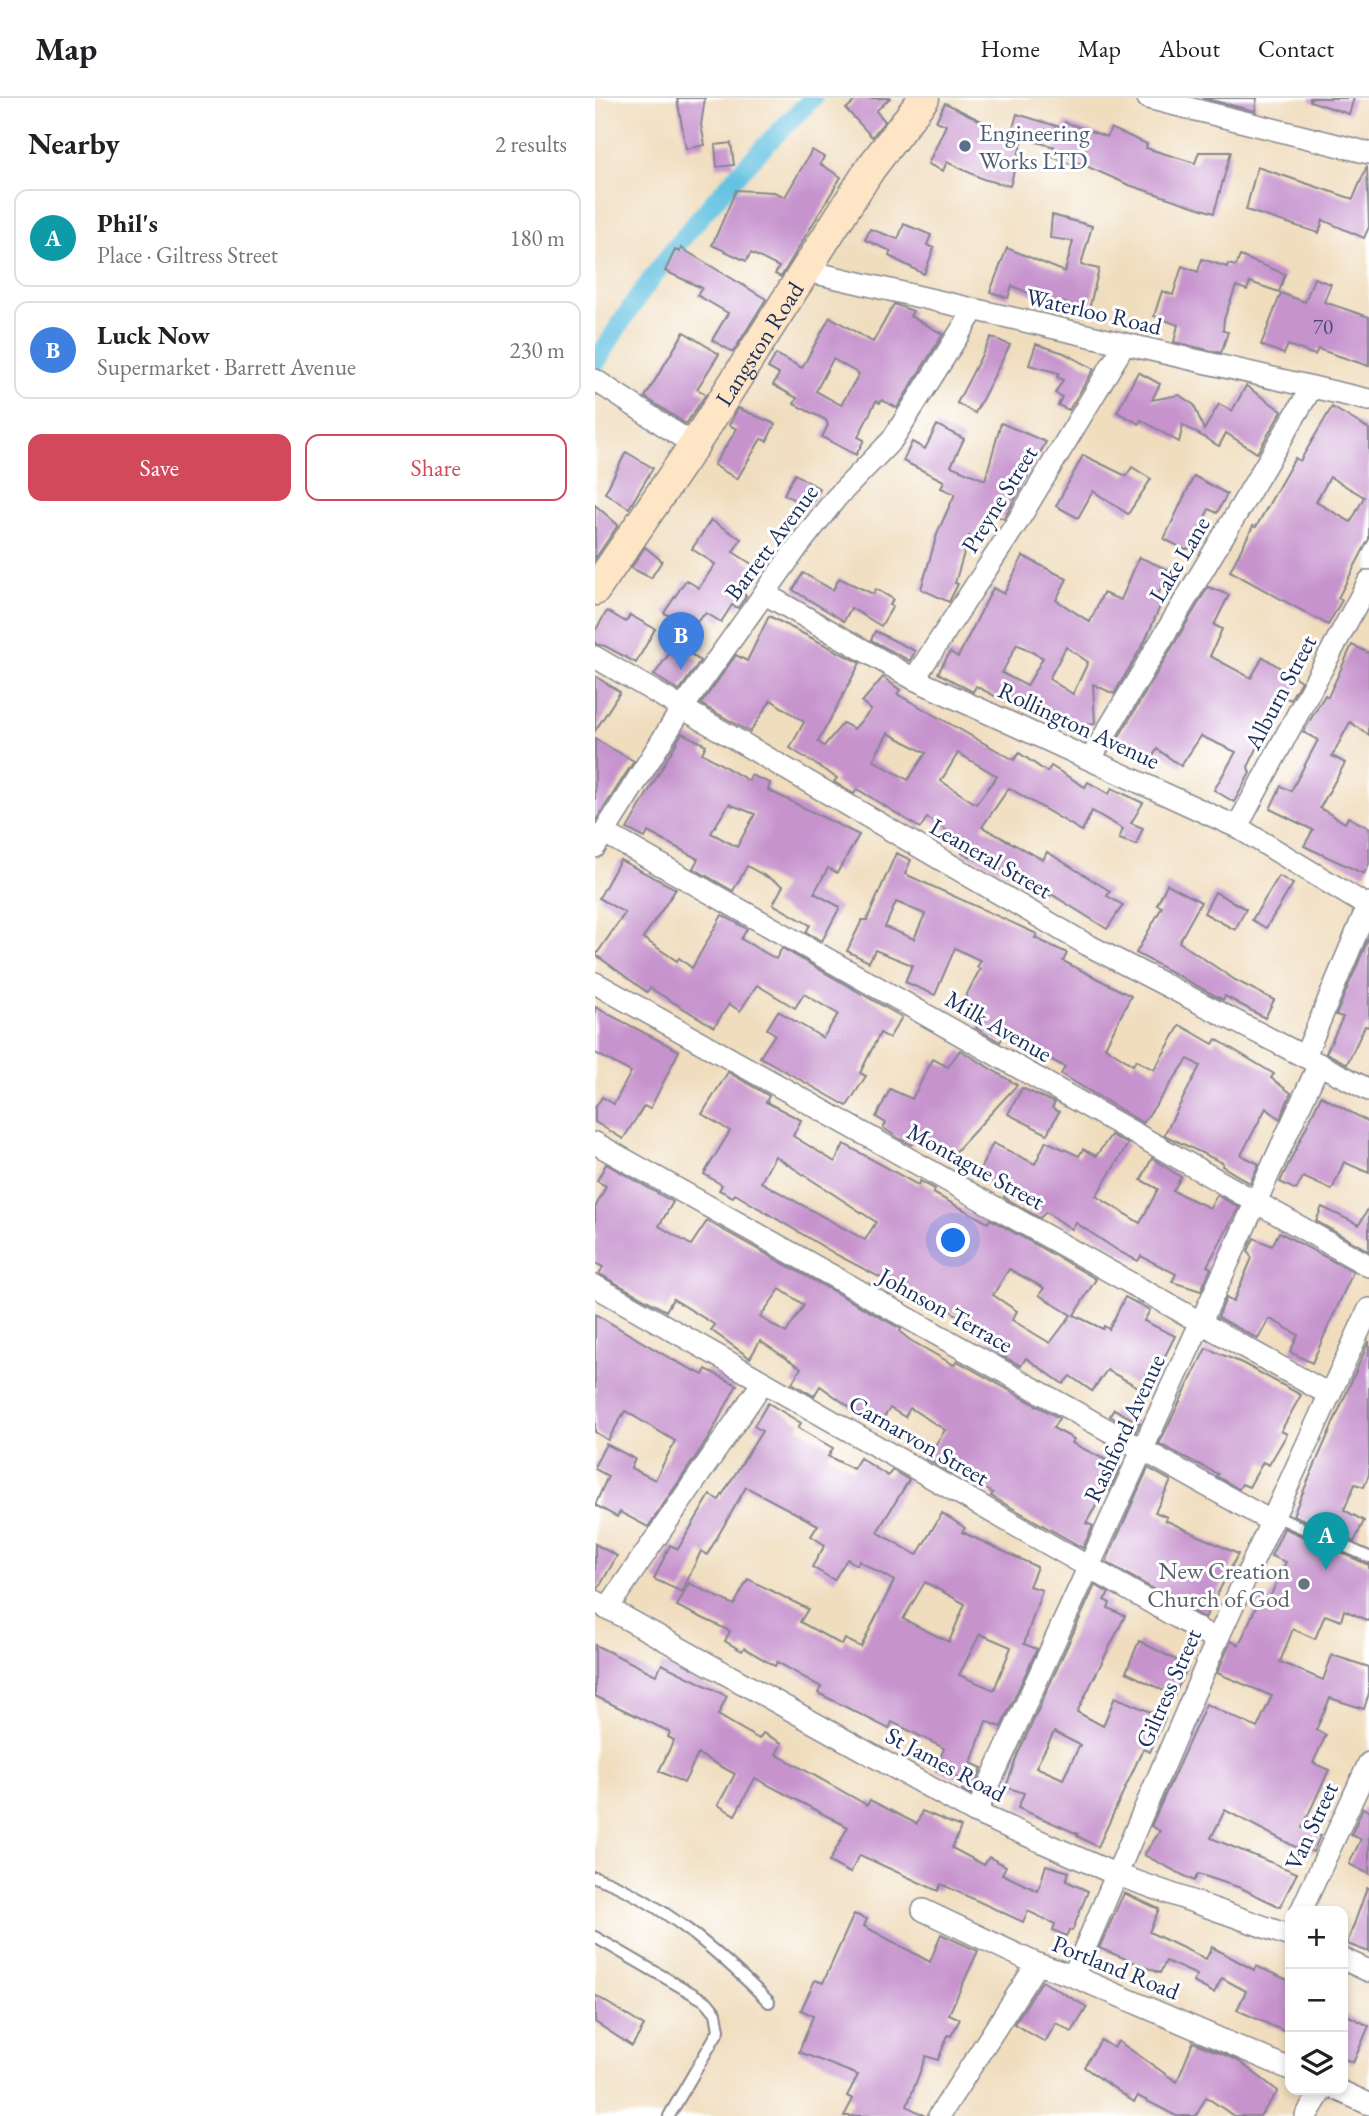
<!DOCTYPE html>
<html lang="en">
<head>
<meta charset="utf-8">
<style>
  body { margin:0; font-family:"EB Garamond",serif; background:#f6f6f6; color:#202124 }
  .controls { position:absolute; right:21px; bottom:21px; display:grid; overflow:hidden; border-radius:14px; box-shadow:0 4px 10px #0003 }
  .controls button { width:63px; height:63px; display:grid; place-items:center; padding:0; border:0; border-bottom:2px solid #e0e0e0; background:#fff; color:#202124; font:35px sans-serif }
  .you { position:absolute; left:359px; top:1143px; width:24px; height:24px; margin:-18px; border:5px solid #fff; border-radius:50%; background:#1a73e8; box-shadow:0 0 0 10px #1a73e833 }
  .badge { display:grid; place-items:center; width:46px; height:46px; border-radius:50%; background:#d1495b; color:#fff; font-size:23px; font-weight:700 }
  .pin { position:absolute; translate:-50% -58px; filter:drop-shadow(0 2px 4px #0008) }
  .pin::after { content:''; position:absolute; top:37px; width:24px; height:21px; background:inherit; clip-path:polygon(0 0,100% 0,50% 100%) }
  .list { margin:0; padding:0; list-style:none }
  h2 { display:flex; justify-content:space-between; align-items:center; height:91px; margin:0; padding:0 28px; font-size:30px }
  h2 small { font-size:23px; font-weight:400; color:#757577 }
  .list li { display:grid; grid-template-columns:46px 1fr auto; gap:21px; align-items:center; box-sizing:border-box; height:98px; margin:0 14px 14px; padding:0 14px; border:2px solid #e0e0e0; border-radius:14px }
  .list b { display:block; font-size:26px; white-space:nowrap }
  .list p { margin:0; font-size:23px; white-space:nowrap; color:#757577 }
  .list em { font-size:23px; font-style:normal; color:#757577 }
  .actions { display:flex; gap:14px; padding:21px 28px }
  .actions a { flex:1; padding:16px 0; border:2px solid #d1495b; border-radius:14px; text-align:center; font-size:24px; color:#d1495b }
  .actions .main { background:#d1495b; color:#fff }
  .icon { flex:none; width:38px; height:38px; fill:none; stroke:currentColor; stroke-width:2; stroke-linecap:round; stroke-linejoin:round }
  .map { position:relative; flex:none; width:774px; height:2018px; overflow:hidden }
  header { display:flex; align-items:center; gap:42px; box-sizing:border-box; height:98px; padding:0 35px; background:#fff; border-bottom:2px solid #e0e0e0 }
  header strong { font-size:33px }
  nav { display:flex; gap:38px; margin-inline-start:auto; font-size:24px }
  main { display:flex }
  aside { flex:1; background:#fff }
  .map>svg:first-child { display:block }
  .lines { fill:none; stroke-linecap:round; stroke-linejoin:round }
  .canal { stroke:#63c2e1; stroke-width:19 }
  .building { fill:#c693cd; fill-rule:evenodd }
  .lane-casing { stroke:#86868e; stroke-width:14 }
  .street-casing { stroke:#86868e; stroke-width:24 }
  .secondary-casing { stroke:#86868e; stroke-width:33 }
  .lane { stroke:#fff; stroke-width:10 }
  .street { stroke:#fff; stroke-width:21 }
  .secondary { stroke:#fde5c5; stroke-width:30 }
  .service-dot { fill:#5c6f8a; stroke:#fff; stroke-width:2.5 }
  .worship-dot { fill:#6b7280; stroke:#fff; stroke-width:2.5 }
  .labels { text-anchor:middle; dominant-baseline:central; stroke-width:6; stroke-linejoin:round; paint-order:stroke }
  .number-label { font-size:21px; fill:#46487a }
  .service-label { font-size:24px; fill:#4e5e75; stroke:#fff; text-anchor:start }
  .street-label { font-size:24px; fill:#1b2f5e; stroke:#fff }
  .worship-label { font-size:24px; fill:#5b616d; stroke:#fff; text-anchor:end }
</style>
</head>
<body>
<header>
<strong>Map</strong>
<nav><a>Home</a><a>Map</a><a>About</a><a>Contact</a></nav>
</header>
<main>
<aside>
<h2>Nearby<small>2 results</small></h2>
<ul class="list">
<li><span class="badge" style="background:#0f9aa8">A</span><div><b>Phil's</b><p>Place · Giltress Street</p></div><em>180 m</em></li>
<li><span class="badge" style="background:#3f7fe0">B</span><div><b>Luck Now</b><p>Supermarket · Barrett Avenue</p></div><em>230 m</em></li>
</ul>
<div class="actions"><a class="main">Save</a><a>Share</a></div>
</aside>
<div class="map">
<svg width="774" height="2018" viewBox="0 0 774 2018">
  <rect width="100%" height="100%" fill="#fff"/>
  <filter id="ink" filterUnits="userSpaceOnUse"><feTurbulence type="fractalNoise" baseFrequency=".0143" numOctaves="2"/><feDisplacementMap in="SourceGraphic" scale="14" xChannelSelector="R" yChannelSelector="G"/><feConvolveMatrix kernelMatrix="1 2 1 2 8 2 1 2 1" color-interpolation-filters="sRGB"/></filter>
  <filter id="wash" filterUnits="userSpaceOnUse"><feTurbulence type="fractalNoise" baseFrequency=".00686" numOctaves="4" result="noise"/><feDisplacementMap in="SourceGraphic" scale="28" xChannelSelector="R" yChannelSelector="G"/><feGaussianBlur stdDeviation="1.57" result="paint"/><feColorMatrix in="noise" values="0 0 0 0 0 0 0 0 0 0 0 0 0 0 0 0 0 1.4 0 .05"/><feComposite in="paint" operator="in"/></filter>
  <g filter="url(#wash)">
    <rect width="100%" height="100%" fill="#f0ddbe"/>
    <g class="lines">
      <path class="canal" d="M0 267C57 167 135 80 218 0"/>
    </g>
    <g id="blocks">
      <g class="building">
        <polygon points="82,0 110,0 106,27 110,47 91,51"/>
        <polygon points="263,0 295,0 281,13 290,23 277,39 251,11"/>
        <polygon points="607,0 662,0 660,13"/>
        <polygon points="715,0 759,0 754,16 715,3"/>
        <polygon points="350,5 427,43 415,88 388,81 352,64 348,73 333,66 351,27 341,23"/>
        <polygon points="422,16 468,30 470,24 512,39 516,30 552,46 551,50 600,65 604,54 636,54 619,115 534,87 480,63 478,67 457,59 460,49 416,37"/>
        <polygon points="136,45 139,67 122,69 120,47"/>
        <polygon points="217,52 229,59 225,66 246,79 186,179 180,176 184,169 156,155 151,163 117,147 141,92 179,94 190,99"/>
        <polygon points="772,68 774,129 769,140 728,122 724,135 651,112 662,69 758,101"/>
        <polygon points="457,117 497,128 486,167 504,171 494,211 444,199 417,188 413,200 395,194 412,150 470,174 478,143 455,140"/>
        <polygon points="309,126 336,137 332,147 339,150 329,176 294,158 296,153 270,142 275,131 303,141"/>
        <polygon points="86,150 171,201 138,254 117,242 133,215 102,197 107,190 70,173 80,152 85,154"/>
        <polygon points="645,158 690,176 684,194 655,184 652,192 641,188 629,221 628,233 633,234 626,255 579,244 583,227 559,218 567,193 578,197 587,168 603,174 607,161 632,169 633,166 641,168"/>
        <polygon points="719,180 736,186 729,204 774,219 774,268 723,251 720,257 693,247 689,256 666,247 686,195 710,204"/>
        <path d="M299 206 318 213 315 218 348 236 302 310 287 302 285 305 281 303 263 339 269 342 261 357 227 339 233 327 231 322 199 306 202 300 178 287 184 276 173 270 181 256 207 270 235 219 278 244ZM238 261 264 276 246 307 221 293Z"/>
        <polygon points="89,234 124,256 102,291 111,296 91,326 50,299"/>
        <polygon points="396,239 415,247 380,315 362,305"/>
        <polygon points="441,246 469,255 499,271 474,312 463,307 467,299 460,295 468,282 462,279 464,275 434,267"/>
        <polygon points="543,274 565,286 557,302 584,297 599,307 609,332 624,306 637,313 651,288 687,313 662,355 631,335 624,348 588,327 584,344 546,322 544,326 522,314"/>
        <path d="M737 309 774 331V441L743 500 747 502 733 527 635 473 658 428 661 429 700 360 705 363ZM735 379 769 399 756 424 721 404Z"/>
        <polygon points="143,310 180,326 172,343 166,341 142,381 119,367 142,331 134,327"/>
        <polygon points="406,325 451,344 409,421 392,414 380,441 374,438 360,485 363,486 354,504 326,491 343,433 360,396 346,390 349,383 308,363 317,344 330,351 342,327 369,341 356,368 390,382"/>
        <polygon points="31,354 58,370 34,410 10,395"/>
        <polygon points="488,357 531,378 537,369 556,381 533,416 498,393 483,420 461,408"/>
        <polygon points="200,376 225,391 213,410 189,396"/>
        <polygon points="599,378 632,396 622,415 614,411 594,451 589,451 569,441"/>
        <polygon points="0,407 23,427 0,461"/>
        <polygon points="116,422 146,441 138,454 163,470 147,495 151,498 143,510 137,507 126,524 111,515 96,529 69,515 91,482 104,490 120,466 97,451"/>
        <polygon points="50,449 67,463 56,480 36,470"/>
        <path d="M428 458 472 481 461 502 495 524 508 495 526 502 544 459 574 472 561 501 567 504 550 543 519 596 498 586 500 626 464 629 413 599 411 604 381 588 378 594 343 575 355 554 363 559 398 490 409 496ZM422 546 448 560 432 588 407 575ZM471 549 493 564 478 596 454 581Z"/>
        <polygon points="208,475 238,492 244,480 278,496 281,491 298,501 295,507 298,508 286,528 256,510 249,523 198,492"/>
        <polygon points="613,489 634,497 619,527 627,531 615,558 656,580 668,559 706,583 695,602 688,598 669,631 671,632 653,669 655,675 639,704 619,692 641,654 606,638 586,668 562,651 554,666 519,647"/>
        <polygon points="12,513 31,524 35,517 60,531 41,565 10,548 0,546 0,533"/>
        <path d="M174 518 265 565 223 644 229 648 248 625 259 631 276 612 267 604 288 579 305 592 302 596 419 662 424 655 452 674 456 668 490 689 493 684 514 696 517 690 548 705 536 725 548 730 541 747 524 741 528 731 497 713 487 733 414 690 387 729 448 762 452 754 515 793 512 798 528 807 512 831 456 796 455 798 422 779 367 755 372 745 332 720 325 730 262 691 259 696 239 684 242 680 195 650 209 624 176 602 155 634 106 606 141 557 152 563ZM293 635 331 655 313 682 278 662ZM363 655 402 678 381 706 346 683Z"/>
        <polygon points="280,533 320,553 315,563 276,542"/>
        <polygon points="82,545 105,563 84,593 59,577"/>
        <polygon points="757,547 774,555 774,637 755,624 737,658 750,665 725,710 750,725 753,719 774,730 774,766 769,776 709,748 718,732 675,711 686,688 696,693 723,642 708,634 730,597 733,599"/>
        <polygon points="0,578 25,594 0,633"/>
        <path d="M87 635 111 647 107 655 154 683 156 677 175 685 173 692 264 737 242 775 233 770 219 795 245 809 227 843 211 834 215 827 178 806 188 788 152 768 138 793 98 770 103 761 53 734 50 740 32 731ZM134 706 160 716 142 749 116 735Z"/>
        <polygon points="0,641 39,663 0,724"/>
        <path d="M301 755 316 762 310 776 442 836 440 840 472 855 468 863 536 898 510 949 538 967 541 962 559 972 585 927 618 946 621 941 679 976 676 980 696 995 685 1021 671 1010 646 1057 664 1066 655 1085 627 1068 628 1065 569 1037 605 968 593 961 548 1025 466 976 470 969 413 939 409 938 405 944 381 930 389 919 366 907 385 871 382 869 386 863 360 850 340 897 310 884 317 867 280 852 274 864 252 853 267 822H272ZM301 804 330 816 319 841 290 829Z"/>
        <polygon points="25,762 81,791 48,840 82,863 84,860 97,870 127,817 152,831 146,841 181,861 187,850 307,919 294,940 285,935 265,975 271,978 252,1008 165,959 180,936 172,931 183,913 228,940 243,916 209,896 200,910 162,887 145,913 134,906 119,929 55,890 52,894 1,857 30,815 4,800"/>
        <polygon points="684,778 698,786 671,830 657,822"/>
        <polygon points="572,786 606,804 584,844 640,882 679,902 670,920 630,898 628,902 541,855 567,809 562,807"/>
        <polygon points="620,794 651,811 640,832 609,815"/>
        <polygon points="774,839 774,929 770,928 752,966 731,955 748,919 741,917"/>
        <polygon points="0,909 84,953 55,1011 49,1008 28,1041 0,1024 0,1010 7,999 19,1006 36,974 0,955"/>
        <polygon points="365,952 422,987 353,1062 322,1040 317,1047 305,1041 288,1030 291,1025 281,1019 295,991 317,1001 338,961 353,969"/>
        <path d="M133 974 174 998 171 1004 206 1022 198 1038 240 1064 249 1046 323 1087 325 1083 340 1091 338 1095 393 1125 395 1121 501 1181 479 1217 508 1231 509 1228 514 1231 530 1199 555 1212 549 1223 580 1238 564 1270 557 1266 545 1290 512 1272 497 1293 475 1278 468 1286 431 1260 426 1268 407 1258 410 1254 376 1231 379 1227 340 1204 338 1207 242 1157 140 1096 138 1099 124 1092 127 1087 109 1076 135 1033 107 1016ZM180 1058 281 1124 270 1142 166 1084ZM414 1171 449 1190 444 1197 476 1217 455 1245 417 1222 422 1213 398 1197Z"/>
        <polygon points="427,990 460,1005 457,1010 464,1014 452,1036 413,1016"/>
        <polygon points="726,998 774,1024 774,1075 749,1064 737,1092 708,1079 701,1092 685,1084"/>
        <polygon points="516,1037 533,1046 501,1098 545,1125 563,1091 546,1082 557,1060 586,1079 578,1093 615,1110 622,1097 644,1109 612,1168 616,1170 606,1193 577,1184 581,1176 546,1158 543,1163 525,1154 481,1125 477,1131 451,1114 445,1120 409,1099 411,1094 405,1089 382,1077 398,1045 440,1066 451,1043 484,1058 488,1051 501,1058"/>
        <path d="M11 1066 78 1104 64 1128 96 1147 112 1123 306 1231 305 1234 315 1242 359 1267 362 1263 464 1320 458 1330 479 1341 477 1345 525 1369 514 1393 511 1391 491 1425 498 1428 488 1450 396 1398 398 1395 360 1373 357 1376 331 1361 350 1332 315 1310 310 1319 295 1310 283 1329 225 1288 219 1298 197 1285 206 1270 165 1243 155 1260 116 1232 120 1227 78 1201 71 1213 4 1176 8 1169 0 1165V1110L11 1088 2 1083ZM185 1191 209 1207 191 1235 165 1219Z"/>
        <polygon points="727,1109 764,1127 774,1109 774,1153 721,1123"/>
        <polygon points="684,1134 758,1174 717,1265 695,1254 703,1237 677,1222 674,1221 663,1241 623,1219 631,1200 638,1204 657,1160 653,1153 659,1140 677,1148"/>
        <polygon points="0,1216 78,1262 108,1277 111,1271 142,1287 114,1339 53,1429 25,1414 22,1419 0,1407 13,1378 0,1371 0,1367 11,1346 40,1361 36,1370 60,1382 80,1343 30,1313 13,1342 0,1334"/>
        <polygon points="774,1243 774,1376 769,1389 760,1386 749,1412 769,1423 759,1444 698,1417"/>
        <polygon points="611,1250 647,1265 706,1297 686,1333 692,1336 674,1367 668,1364 654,1389 647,1386 644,1391 621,1378 623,1376 564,1346"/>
        <path d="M173 1305 206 1325 203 1330 238 1350 233 1358 258 1371 265 1360 293 1378 297 1372 314 1382 282 1434 322 1457 347 1415 370 1430 367 1434 442 1469 434 1488 447 1492 429 1546 442 1551 406 1629 391 1623 376 1665 387 1670 375 1697 367 1692 371 1683 341 1672 349 1650 297 1624 294 1631 223 1595 226 1589 182 1564 180 1568 149 1550 147 1553 130 1543 135 1533 82 1508 94 1485 139 1507 153 1481 213 1511 205 1524 247 1547 250 1541 266 1549 299 1483 264 1463 262 1467 252 1461 239 1482 217 1469 230 1447 216 1438 223 1427 151 1389 112 1457 106 1453 87 1494 59 1481 75 1447 83 1451 115 1397 124 1402 167 1333 159 1328ZM330 1484 370 1506 354 1544 308 1521ZM385 1536 416 1549 399 1592 364 1577Z"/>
        <polygon points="519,1311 545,1325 541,1333 515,1318"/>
        <polygon points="553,1370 576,1383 560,1414 572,1419 570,1422 643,1456 610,1520 511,1464"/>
        <polygon points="689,1430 774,1467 774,1523 749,1512 746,1523 730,1517 720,1541 698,1531 685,1564 728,1582 737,1557 774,1569 774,1595 769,1611 735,1600 721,1632 731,1637 718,1665 734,1672 707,1730 725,1738 718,1754 713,1752 712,1755 630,1712 616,1740 702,1775 685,1809 646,1790 603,1776 599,1783 549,1757 565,1733 556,1728 611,1606 662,1630 677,1598 622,1575 636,1543 644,1547 666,1498 674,1501 691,1464 676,1458"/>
        <polygon points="0,1446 22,1458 3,1491 0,1490"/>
        <path d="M500 1487 514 1495 509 1502 515 1505 513 1510 530 1518 482 1614 508 1628 520 1599 570 1620 555 1654 548 1651 503 1749 482 1738 483 1736 423 1710 429 1695 411 1689 422 1658ZM459 1634 485 1647 468 1681 441 1669Z"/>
        <polygon points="544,1543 593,1568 579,1598 531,1574"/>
        <polygon points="0,1547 61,1577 67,1566 132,1598 123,1617 164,1641 168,1635 187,1645 181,1656 272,1707 275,1702 322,1726 327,1713 366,1729 357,1750 389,1767 394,1759 411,1768 407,1776 443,1793 451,1767 474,1774 471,1783 493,1793 477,1833 474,1832 471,1838 458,1832 460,1826 433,1813 428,1824 346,1786 343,1793 265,1757 255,1775 234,1764 253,1729 160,1680 140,1717 123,1707 140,1676 103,1656 89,1685 64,1673 79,1642 73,1639 75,1634 0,1598"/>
        <polygon points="768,1710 774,1713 774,1776 754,1766 766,1741 756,1737"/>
        <polygon points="772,1790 774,1790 774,1854 752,1846"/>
        <polygon points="529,1795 564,1811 554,1834 611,1861 617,1849 659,1872 661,1868 695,1883 695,1936 642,1912 651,1893 627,1880 619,1895 598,1884 602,1877 571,1863 565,1875 504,1850"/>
        <polygon points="259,1816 272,1821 269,1828 335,1864 346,1836 383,1853 354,1916 365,1921 356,1938 353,1937 343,1962 331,1958 312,2008 330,2018 249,2018 258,2001 252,1998 263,1977 204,1954 218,1918 206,1912 220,1882 228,1885"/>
        <polygon points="447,1883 492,1909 477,1934 461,1925 450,1944 419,1926"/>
        <polygon points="0,1897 49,1928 37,1948 0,1924"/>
        <polygon points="748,1915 774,1928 758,1965 748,1960"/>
        <polygon points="506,1942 519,1950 523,1943 582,1984 598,1944 642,1962 683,1993 665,2018 639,2018 611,1999 601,2018 581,2018 543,1998 539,2004 489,1969"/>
      </g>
    </g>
  </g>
  <g filter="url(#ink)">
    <use href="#blocks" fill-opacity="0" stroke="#86868e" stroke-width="2"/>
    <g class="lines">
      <defs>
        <g id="lane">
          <polyline points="680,1418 774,1459"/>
          <path d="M0 1779C65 1802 126 1856 174 1904"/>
          <polyline points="0,1839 112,1904 121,1915 124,1932 74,2018"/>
        </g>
        <g id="street">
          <polyline points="553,0 774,55"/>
          <polyline points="212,173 774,302"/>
          <polyline points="0,282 99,347"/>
          <polyline points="170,496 319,581 642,729 774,809"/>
          <polyline points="0,559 489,845 774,992"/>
          <polyline points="319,581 421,426 529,247"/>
          <polyline points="496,660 717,289"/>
          <polyline points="642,729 774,483"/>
          <polyline points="8,734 774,1168"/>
          <polyline points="0,749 86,612 204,447 241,400 297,342 379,212"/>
          <polyline points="0,885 735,1297"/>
          <polyline points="710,958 774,805"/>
          <polyline points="0,1045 677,1424"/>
          <polyline points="0,1188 622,1542"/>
          <polyline points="0,1503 381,1715 520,1776 695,1838"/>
          <polyline points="12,1511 168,1284"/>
          <polyline points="381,1715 724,966"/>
          <polyline points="328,1812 442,1866 478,1878 695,1971"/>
          <polyline points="706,1813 774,1665"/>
          <polyline points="748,1861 774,1873"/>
          <polyline points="478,1878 622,1542 774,1211"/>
          <polyline points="743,1992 774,2006"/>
          <polyline points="344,2018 442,1866"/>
          <polyline points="711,2018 727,1992"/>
        </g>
        <g id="secondary">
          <path id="s1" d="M0 492 99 347 275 71 329 0"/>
        </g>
      </defs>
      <use href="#lane" class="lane-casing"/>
      <use href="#street" class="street-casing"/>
      <use href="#secondary" class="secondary-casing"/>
      <use href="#lane" class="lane"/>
      <use href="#street" class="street"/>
      <use href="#secondary" class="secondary"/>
    </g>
  </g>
  <circle class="service-dot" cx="370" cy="48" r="7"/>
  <circle class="worship-dot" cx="709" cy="1486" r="7"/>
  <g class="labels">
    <g class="number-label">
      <text x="728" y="228">70</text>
    </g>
    <g class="service-label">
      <text x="384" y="34">Engineering<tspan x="384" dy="28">Works LTD</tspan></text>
    </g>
    <g class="street-label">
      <text transform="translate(499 213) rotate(13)">Waterloo Road</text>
      <text stroke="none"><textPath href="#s1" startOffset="296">Langston Road</textPath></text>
      <text transform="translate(404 401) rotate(-58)">Preyne Street</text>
      <text transform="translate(176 444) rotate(-53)">Barrett Avenue</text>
      <text transform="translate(584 461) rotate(-59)">Lake Lane</text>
      <text transform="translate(685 594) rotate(-62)">Alburn Street</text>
      <text transform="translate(484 627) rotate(25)">Rollington Avenue</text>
      <text transform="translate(396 760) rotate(30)">Leaneral Street</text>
      <text transform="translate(404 928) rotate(30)">Milk Avenue</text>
      <text transform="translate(381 1068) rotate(29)">Montague Street</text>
      <text transform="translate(351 1212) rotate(29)">Johnson Terrace</text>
      <text transform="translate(529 1330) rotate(-65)">Rashford Avenue</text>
      <text transform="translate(324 1342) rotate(30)">Carnarvon Street</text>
      <text transform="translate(573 1590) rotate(-66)">Giltress Street</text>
      <text transform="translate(351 1666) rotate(28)">St James Road</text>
      <text transform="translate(716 1728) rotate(-65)">Van Street</text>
      <text transform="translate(521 1869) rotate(22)">Portland Road</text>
    </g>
    <g class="worship-label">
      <text x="695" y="1472">New Creation<tspan x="695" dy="28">Church of God</tspan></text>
    </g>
  </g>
</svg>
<div class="controls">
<button>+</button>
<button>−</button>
<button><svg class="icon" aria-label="layers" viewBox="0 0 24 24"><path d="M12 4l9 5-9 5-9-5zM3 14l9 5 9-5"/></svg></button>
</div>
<div class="you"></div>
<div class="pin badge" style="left:731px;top:1472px;background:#0f9aa8">A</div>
<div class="pin badge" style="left:86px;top:572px;background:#3f7fe0">B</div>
</div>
</main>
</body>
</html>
